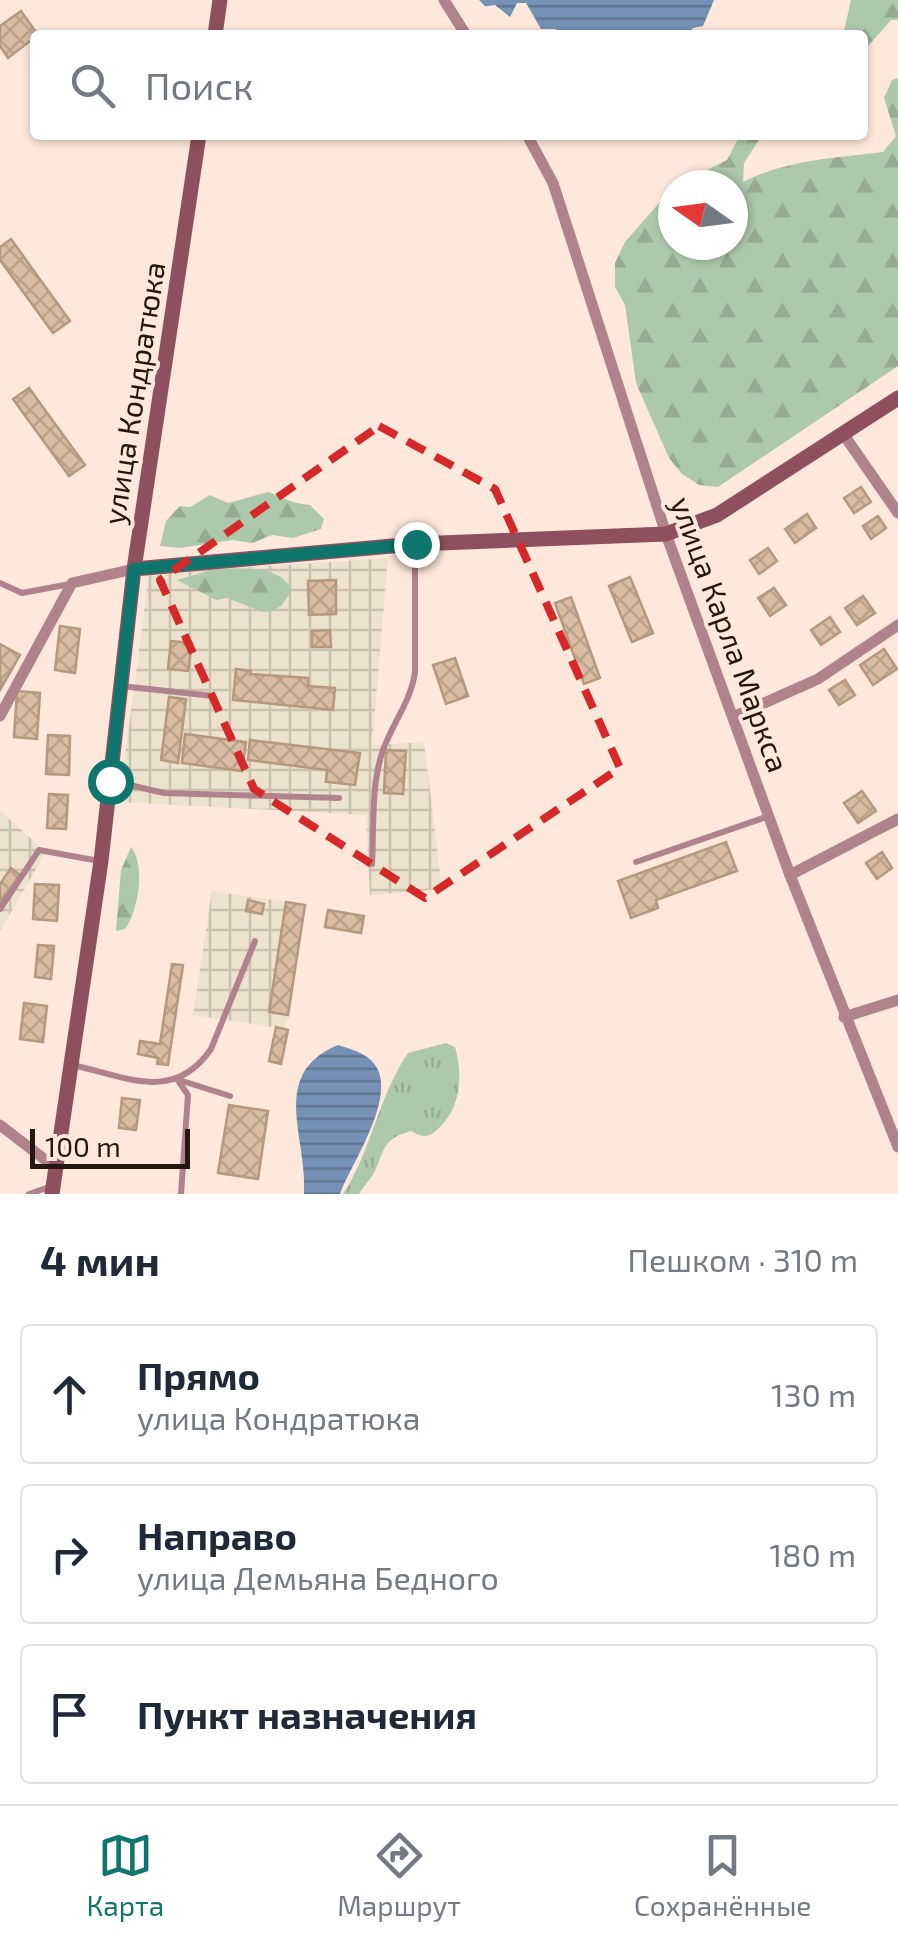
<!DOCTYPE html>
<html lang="ru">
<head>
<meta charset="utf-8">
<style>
  body { margin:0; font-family:"Exo 2",sans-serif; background:#f2f2f3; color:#1f2937 }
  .compass { position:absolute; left:658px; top:170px; width:90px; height:90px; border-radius:50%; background:#fff; box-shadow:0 2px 8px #0004; rotate:284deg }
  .scale { position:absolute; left:30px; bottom:25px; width:160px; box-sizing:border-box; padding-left:10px; border:5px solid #23170f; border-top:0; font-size:28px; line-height:35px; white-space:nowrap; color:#23170f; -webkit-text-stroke:8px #fee8db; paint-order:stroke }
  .stop { position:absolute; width:30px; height:30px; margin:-22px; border:8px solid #0f766e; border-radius:50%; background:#fff }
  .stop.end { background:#0f766e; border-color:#fff; box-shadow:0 2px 10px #0008 }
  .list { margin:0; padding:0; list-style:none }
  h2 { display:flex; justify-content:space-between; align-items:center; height:130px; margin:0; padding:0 40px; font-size:42px }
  h2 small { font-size:32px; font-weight:400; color:#747a83 }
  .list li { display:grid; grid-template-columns:65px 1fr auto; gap:30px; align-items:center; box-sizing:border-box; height:140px; margin:0 20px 20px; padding:0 20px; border:2px solid #e0e1e3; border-radius:10px }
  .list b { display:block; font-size:38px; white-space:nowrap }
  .list p { margin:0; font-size:32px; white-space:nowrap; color:#747a83 }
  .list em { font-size:32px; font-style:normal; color:#747a83 }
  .icon { flex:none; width:55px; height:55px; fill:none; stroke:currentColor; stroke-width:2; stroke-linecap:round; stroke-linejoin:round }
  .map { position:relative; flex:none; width:898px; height:1194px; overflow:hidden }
  .search { position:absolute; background:#fff; box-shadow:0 2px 8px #0004; left:30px; right:30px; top:30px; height:110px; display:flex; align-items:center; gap:25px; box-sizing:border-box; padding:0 35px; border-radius:10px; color:#747a83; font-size:38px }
  .sheet { height:610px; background:#fff }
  nav { display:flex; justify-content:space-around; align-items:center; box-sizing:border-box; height:140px; border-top:2px solid #e0e1e3; background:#fff; font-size:28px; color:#747a83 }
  nav a { display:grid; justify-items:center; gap:5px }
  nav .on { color:#0f766e }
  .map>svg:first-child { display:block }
  .industrial { fill:url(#industrial-grid) }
  .grass { fill:url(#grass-tufts) }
  .forest { fill:url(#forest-firs) }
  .water { fill:url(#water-rules) }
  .building { fill:url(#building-cross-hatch); stroke:#b4987f; stroke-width:2.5 }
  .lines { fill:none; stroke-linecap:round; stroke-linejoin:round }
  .lane { stroke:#b0838c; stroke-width:6 }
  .street { stroke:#b0838c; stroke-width:11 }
  .secondary { stroke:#8e505e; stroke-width:15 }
  .route { stroke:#0f766e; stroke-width:12 }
  .marked { fill:none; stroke:#d62828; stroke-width:8; stroke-dasharray:20 12; stroke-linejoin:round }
  .labels { text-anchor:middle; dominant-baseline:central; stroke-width:8; stroke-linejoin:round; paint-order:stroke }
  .street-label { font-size:30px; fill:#23170f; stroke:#fee8db }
</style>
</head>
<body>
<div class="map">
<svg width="898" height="1194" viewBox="0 0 898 1194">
  <defs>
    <pattern id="industrial-grid" width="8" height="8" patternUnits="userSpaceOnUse" patternTransform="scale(2.5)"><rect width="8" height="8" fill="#ede2cd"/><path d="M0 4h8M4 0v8" fill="none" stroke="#cbc1af"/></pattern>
    <pattern id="grass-tufts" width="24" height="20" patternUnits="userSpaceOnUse" patternTransform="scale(2.5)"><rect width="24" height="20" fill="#adc9ac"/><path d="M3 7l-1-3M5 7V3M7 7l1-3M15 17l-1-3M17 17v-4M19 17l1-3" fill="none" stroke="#95ac93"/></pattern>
    <pattern id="forest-firs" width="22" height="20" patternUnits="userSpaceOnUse" patternTransform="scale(2.5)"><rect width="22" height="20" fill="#adc9ac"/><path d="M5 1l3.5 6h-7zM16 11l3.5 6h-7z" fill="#95ac93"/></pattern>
    <pattern id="water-rules" width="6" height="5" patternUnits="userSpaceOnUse" patternTransform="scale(2.5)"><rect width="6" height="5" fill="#7591b6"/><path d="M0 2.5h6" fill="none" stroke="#607592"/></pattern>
    <pattern id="building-cross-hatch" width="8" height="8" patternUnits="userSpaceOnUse" patternTransform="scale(2.5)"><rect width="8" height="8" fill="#d9bda3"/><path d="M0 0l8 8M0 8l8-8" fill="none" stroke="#baa28b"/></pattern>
  </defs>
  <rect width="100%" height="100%" fill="#fee8db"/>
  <g class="industrial">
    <polygon points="388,558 372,745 424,742 442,889 370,895 366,815 119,802 149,574"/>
    <polygon points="0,811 46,852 0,931"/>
    <polygon points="212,891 305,905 285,1029 193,1015"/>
  </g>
  <path class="grass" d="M446 1043 455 1047C463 1075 461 1108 439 1128 429 1138 423 1138 411 1131 383 1138 384 1151 374 1173 370 1180 363 1187 359 1194H343C372 1150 378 1097 408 1053Z"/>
  <g class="forest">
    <polygon points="851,0 898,0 898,20 891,20 863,52 863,35 843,35"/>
    <path d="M898 78V366L718 487 699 485 682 474 669 458 636 383 625 305 615 287V263L625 242 673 187V245H733V185H677L727 160 740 135H762L744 163 743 182C785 160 836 158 883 152L896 136 884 98 892 80Z"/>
    <path d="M268 492C287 498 288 503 310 505L324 519 321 529 293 538 272 535 252 543 233 540 180 548 160 546 166 521 180 506 190 507 210 495 228 503Z"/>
    <path d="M215 569C240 569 279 563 292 590L282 605 273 611 263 612 227 598 216 600 177 580Z"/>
    <path d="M131 847C146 865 138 912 125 929L116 931 121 870Z"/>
  </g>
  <g class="water">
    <polygon points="479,0 714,0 703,26 693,28 686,35 564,35 555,29 541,29 526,3 517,3 510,17 495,5 485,6"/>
    <path d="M338 1045C347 1048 359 1051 367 1057 407 1084 351 1163 340 1194H304C308 1137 268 1074 338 1045Z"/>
  </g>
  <g class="building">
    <polygon points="21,11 38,35 8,58 0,46 0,26"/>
    <polygon points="11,239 70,321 53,333 0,260 0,247"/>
    <polygon points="29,388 85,465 69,476 13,399"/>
    <polygon points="861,487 871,502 854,513 844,498"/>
    <polygon points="807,514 816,528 795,543 785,529"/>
    <polygon points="878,516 886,528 871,539 863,526"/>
    <polygon points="768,548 777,561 759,574 750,560"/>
    <polygon points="630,577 653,633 632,642 609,586"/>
    <polygon points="336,580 336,614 309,615 308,581"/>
    <polygon points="774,588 786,605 770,616 758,598"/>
    <polygon points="863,596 875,613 857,625 845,608"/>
    <polygon points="571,597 600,678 584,684 555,603"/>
    <polygon points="830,617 840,632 821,645 811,630"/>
    <polygon points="60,626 80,629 75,673 55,670"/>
    <polygon points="330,630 331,647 312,647 312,631"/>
    <polygon points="171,641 192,643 188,671 168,669"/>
    <polygon points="0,644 20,655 0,690"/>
    <polygon points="884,649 897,669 873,685 860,665"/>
    <polygon points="455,658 468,696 446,704 433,665"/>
    <polygon points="236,669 251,671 250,674 308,678 308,686 335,688 333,710 233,700"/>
    <polygon points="845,680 855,695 839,705 829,690"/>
    <polygon points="17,691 40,693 37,739 14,737"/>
    <polygon points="169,697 186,699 178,763 161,760"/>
    <polygon points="185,734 246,742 242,771 182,763"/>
    <polygon points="48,735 70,736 69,775 46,774"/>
    <polygon points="250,740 360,753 355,785 326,782 327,770 248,760"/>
    <polygon points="386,750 406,751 403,794 384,793"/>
    <polygon points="862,791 876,811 858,823 844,803"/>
    <polygon points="49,794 68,795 66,829 47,828"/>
    <polygon points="726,842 737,871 656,900 658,908 631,918 618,881"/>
    <polygon points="882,852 892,868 877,879 866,863"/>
    <polygon points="11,868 20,875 0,902 0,884"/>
    <polygon points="35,884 59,885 57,921 33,919"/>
    <polygon points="248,900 264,904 262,914 246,911"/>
    <polygon points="286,902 305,905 288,1015 269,1012"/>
    <polygon points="328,910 364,916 361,933 325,927"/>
    <polygon points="38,945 54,946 51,979 35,977"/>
    <polygon points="172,964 183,965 168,1065 157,1064 158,1058 138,1054 140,1041 160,1044"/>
    <polygon points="24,1003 47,1006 43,1042 20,1039"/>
    <polygon points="276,1027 288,1030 281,1064 269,1061"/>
    <polygon points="122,1098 140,1100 136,1130 119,1128"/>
    <polygon points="229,1105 268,1111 258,1179 218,1173"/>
  </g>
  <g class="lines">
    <g class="lane">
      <polyline points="0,583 22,593 70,584"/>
      <polyline points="121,686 213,696"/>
      <polyline points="112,781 164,793 339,798"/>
      <polyline points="636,862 769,816"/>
      <path d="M372 864C374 828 371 787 382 753 391 725 411 702 415 672V544"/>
      <polyline points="0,909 39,850 99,861"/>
      <path d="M73 1065C126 1077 174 1103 211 1049L255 941"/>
      <polyline points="177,1079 188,1095 181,1194"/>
      <polyline points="179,1080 230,1096"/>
      <polyline points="29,1194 52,1186"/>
    </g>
    <g class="street">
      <polyline points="444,0 466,35"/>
      <polyline points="527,135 553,183 666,534 790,875 898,1147"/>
      <polyline points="844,435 898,513"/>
      <polyline points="0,716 72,583 134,569"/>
      <polyline points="733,717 818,679 898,625"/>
      <polyline points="790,875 898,819"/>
      <polyline points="844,1017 898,1000"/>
      <polyline points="0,1125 56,1168"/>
    </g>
    <g class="secondary">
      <polyline points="215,35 220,0"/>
      <polyline points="134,569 415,544 666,534 717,515 898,398"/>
      <polyline points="52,1194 101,861 134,569 199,135"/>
    </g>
  </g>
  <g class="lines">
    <polyline class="route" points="110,781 134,569 416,544"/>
  </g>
  <path class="marked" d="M379 426 495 489 620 768 425 898 254 789 160 580Z"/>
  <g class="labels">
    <g class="street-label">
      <text transform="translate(133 393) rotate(-81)">улица Кондратюка</text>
      <text transform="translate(731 634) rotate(70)">улица Карла Маркса</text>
    </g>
  </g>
</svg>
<svg class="compass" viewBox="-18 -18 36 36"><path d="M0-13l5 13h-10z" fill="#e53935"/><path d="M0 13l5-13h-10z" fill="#747a83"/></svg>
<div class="scale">100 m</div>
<div class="stop" style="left:110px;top:781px"></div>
<div class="stop end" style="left:416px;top:544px"></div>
<div class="search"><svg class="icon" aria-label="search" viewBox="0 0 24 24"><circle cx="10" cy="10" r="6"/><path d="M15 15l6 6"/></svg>Поиск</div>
</div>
<section class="sheet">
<h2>4 мин<small>Пешком · 310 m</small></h2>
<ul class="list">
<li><svg class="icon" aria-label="ahead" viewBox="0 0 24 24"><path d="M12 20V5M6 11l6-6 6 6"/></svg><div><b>Прямо</b><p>улица Кондратюка</p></div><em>130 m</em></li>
<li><svg class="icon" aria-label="right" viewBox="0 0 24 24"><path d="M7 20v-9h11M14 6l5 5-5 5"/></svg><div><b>Направо</b><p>улица Демьяна Бедного</p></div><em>180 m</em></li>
<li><svg class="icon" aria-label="arrive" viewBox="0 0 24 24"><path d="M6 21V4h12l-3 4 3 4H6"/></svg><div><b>Пункт назначения</b></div></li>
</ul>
</section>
<nav>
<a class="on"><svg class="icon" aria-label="map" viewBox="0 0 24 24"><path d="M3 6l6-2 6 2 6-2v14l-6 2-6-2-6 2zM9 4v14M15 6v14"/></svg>Карта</a>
<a><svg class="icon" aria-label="directions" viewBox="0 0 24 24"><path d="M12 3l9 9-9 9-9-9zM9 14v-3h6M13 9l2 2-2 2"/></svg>Маршрут</a>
<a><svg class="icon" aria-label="saved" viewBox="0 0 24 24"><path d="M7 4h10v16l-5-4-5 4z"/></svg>Сохранённые</a>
</nav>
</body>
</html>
